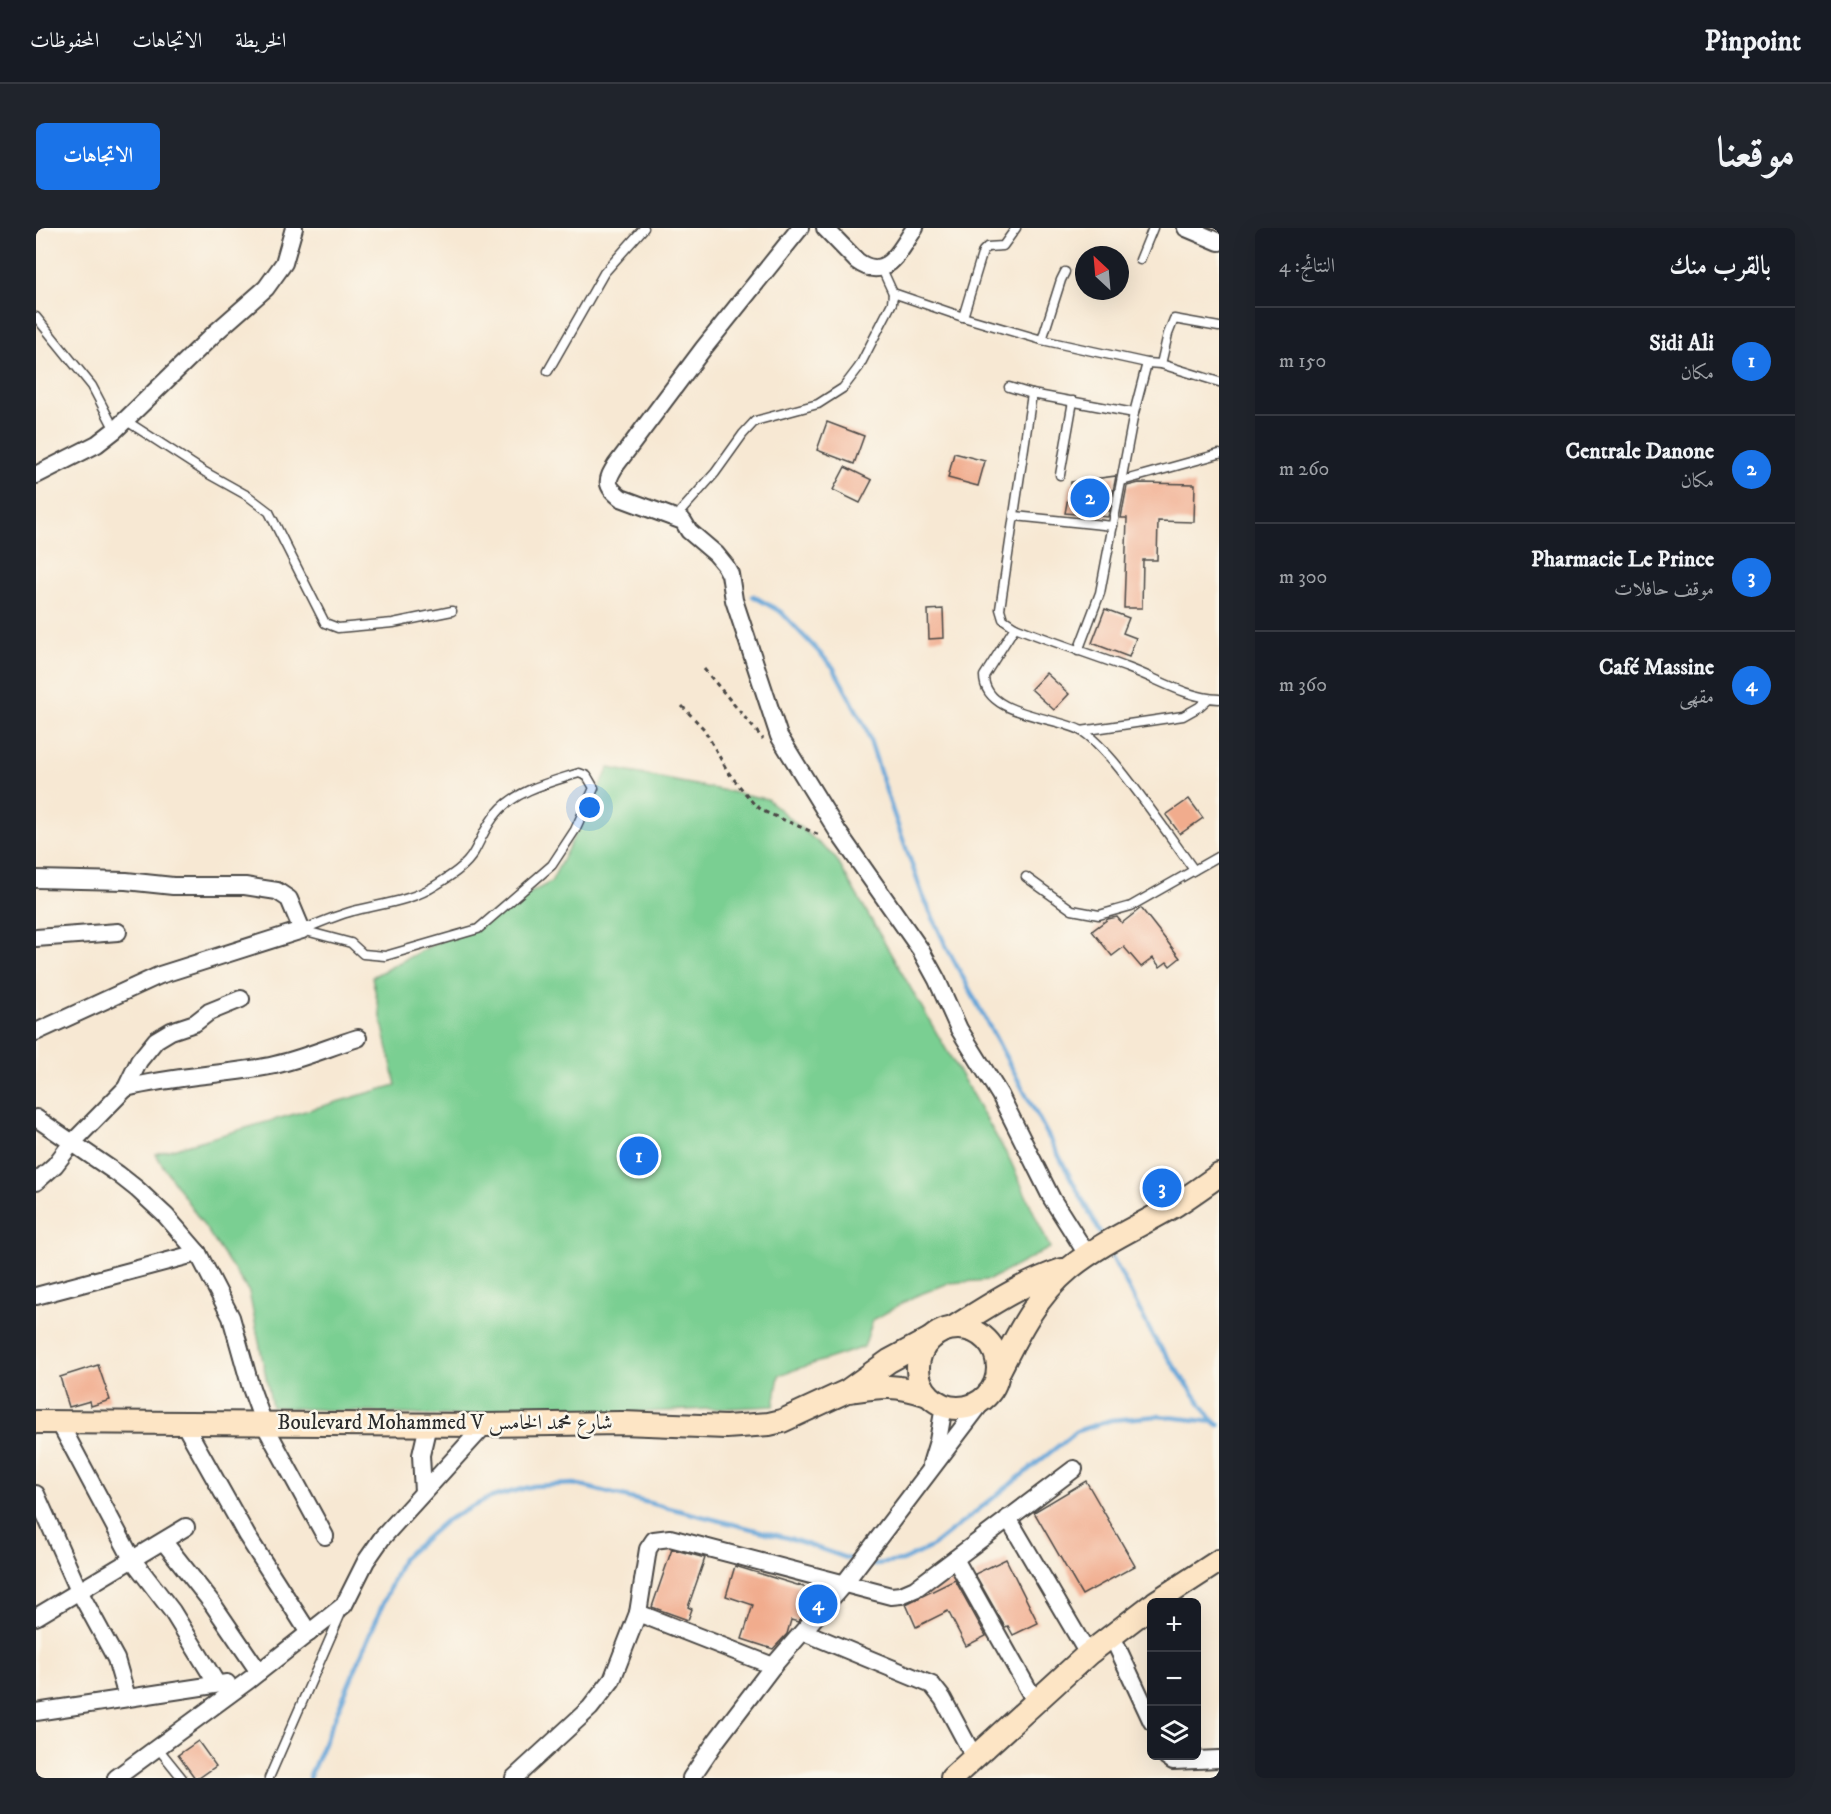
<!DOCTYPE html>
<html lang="ar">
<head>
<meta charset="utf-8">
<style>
  body { margin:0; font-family:"IM FELL DW Pica",Amiri,serif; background:#20242c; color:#f1f3f6; direction:rtl }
  .controls { position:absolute; right:18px; bottom:18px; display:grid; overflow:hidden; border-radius:9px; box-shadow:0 6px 24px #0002 }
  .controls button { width:54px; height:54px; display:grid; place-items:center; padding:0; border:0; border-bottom:2px solid #363941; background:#171b24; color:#f1f3f6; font:30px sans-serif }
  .compass { position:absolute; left:1039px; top:18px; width:54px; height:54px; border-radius:50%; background:#171b24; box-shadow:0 6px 24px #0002; rotate:334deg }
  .you { position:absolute; left:554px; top:580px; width:21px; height:21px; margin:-15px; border:4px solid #fff; border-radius:50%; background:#1a73e8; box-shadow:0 0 0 9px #1a73e833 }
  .badge { display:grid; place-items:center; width:39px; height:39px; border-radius:50%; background:#1a73e8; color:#fff; font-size:20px; font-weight:700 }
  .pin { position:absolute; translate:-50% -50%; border:3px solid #fff; box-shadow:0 2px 6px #0006 }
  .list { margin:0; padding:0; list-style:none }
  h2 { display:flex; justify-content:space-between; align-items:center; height:78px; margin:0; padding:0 24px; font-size:26px }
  h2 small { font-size:20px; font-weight:400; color:#9ea1a6 }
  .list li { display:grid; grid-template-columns:39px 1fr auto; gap:18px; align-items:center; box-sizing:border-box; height:108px; padding:0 24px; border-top:2px solid #363941 }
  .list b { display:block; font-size:22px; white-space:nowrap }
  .list p { margin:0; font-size:20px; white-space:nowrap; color:#9ea1a6 }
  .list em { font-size:20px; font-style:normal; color:#9ea1a6 }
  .icon { flex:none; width:33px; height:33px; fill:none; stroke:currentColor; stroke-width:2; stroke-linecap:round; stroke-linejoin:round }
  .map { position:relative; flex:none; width:1183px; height:1550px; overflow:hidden; direction:ltr; border-radius:9px }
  header { display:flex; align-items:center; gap:36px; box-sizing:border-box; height:84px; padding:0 30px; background:#171b24; border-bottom:2px solid #363941 }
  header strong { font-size:28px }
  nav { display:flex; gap:33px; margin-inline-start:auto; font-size:21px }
  .intro { display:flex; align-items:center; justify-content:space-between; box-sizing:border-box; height:144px; padding:0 36px }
  h1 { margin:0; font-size:42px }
  .button { padding:15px 27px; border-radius:9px; background:#1a73e8; color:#fff; font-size:21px; font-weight:700 }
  main { display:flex; gap:36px; padding:0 36px }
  aside { flex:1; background:#171b24; border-radius:9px; box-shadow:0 6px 24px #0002 }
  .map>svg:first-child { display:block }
  .green { fill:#7acf92; stroke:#527d5e; stroke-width:1.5 }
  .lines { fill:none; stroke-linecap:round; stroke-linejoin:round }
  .stream { stroke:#65a5d8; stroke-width:4.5 }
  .building { fill:#f1ac8d }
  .lane-casing { stroke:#4a4744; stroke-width:11 }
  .street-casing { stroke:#4a4744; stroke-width:20 }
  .secondary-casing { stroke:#4a4744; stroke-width:26 }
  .path { stroke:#4a4744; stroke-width:3; stroke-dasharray:4.5 4.5; stroke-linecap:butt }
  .lane { stroke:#fff; stroke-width:8 }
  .street { stroke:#fff; stroke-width:16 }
  .secondary { stroke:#fde5c5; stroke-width:22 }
  .labels { text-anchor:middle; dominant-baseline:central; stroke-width:5; stroke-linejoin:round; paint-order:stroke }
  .street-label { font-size:21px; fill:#2b2b2b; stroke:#fbf7ec }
</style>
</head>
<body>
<header>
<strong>Pinpoint</strong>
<nav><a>الخريطة</a><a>الاتجاهات</a><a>المحفوظات</a></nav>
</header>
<div class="intro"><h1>موقعنا</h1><a class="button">الاتجاهات</a></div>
<main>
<aside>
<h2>بالقرب منك<small>النتائج: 4</small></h2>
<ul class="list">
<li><span class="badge">1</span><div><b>Sidi Ali</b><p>مكان</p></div><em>150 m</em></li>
<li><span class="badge">2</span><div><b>Centrale Danone</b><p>مكان</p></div><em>260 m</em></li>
<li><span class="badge">3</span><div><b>Pharmacie Le Prince</b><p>موقف حافلات</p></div><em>300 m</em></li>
<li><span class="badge">4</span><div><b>Café Massine</b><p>مقهى</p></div><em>360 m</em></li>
</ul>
</aside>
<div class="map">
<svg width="1183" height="1550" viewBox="0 0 1183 1550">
  <rect width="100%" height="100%" fill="#fbf7ec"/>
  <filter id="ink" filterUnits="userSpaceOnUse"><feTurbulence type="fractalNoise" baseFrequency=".0167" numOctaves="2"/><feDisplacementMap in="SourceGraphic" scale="12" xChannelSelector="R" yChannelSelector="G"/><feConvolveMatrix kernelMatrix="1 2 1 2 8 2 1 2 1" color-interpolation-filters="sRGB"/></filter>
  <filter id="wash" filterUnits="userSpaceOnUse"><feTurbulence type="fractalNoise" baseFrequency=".008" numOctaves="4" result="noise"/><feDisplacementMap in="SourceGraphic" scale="24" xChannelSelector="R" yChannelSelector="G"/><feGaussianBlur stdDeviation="1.35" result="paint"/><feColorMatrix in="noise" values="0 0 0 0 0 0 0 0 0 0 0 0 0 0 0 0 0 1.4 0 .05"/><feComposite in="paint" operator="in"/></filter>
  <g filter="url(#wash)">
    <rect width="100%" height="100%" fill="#f7e8d3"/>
    <polygon class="green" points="573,540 731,571 799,629 974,932 1014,1020 953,1052 913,1055 877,1069 837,1092 828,1119 743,1147 738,1178 500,1189 387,1187 236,1179 213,1064 119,926 360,857 336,749 515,654"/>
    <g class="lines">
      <g class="stream">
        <polyline points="717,368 745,384 797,439 830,500 856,581 887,668 909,716 1067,1010"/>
        <polyline points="1073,1023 1118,1110 1178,1194"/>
        <polyline points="827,1336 831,1337 866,1333 897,1318 1041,1203 1075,1192 1123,1188 1178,1194 1183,1197"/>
        <polyline points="273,1550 366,1331 409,1293 453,1270 497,1258 538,1256 756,1311 819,1333"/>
      </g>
    </g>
    <g id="blocks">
      <g class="building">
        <polygon points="791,194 828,208 818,236 781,222"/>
        <polygon points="918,225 949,233 942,258 912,250"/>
        <polygon points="809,239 836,252 824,275 797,262"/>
        <polygon points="1080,248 1072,289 1029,285 1035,254"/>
        <polygon points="1103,255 1159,256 1158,294 1122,293 1121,332 1107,332 1106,380 1088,380 1091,290 1085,290 1091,258"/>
        <polygon points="907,381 908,410 893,411 892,382"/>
        <polygon points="1069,381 1093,390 1087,405 1100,410 1093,429 1056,415"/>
        <polygon points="1010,445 1033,466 1018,482 995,461"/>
        <polygon points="1153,571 1167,590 1144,606 1130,587"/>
        <polygon points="1105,680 1144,730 1134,738 1131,734 1124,739 1117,730 1105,739 1088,719 1076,728 1056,703 1072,691 1081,689 1086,695"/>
        <polygon points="604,918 613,929 603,938 593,926"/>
        <polygon points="62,1137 74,1172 55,1178 54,1173 33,1179 24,1149"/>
        <polygon points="1050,1253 1099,1338 1046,1367 998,1284"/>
        <polygon points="636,1321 669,1330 652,1379 656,1381 652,1392 616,1379"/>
        <polygon points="970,1331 1002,1395 977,1407 972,1398 969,1399 939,1346"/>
        <polygon points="699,1338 781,1363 777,1376 762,1394 755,1392 751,1406 737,1421 706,1411 717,1377 690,1368"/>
        <polygon points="919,1352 950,1408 930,1418 912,1383 880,1399 870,1376"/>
        <polygon points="162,1513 180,1538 163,1550 159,1550 142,1527"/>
      </g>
    </g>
  </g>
  <g filter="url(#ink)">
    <use href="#blocks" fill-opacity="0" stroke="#4a4744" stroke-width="1.5"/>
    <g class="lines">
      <defs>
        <g id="lane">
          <polyline points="1104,32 1117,0"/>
          <polyline points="857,65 927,89 1006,112 1111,135 1125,136 1183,154"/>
          <polyline points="0,89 56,158 79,202"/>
          <polyline points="927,89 947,23 951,19 967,18 980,0"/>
          <polyline points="1006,112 1025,52 1029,44"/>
          <polyline points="1125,136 1132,106 1138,91 1183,99"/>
          <polyline points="512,143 568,45 608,0"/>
          <polyline points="973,159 996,166 1098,185"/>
          <path d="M996 166 964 381 967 391 979 399C1016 414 1054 426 1092 440 1122 451 1151 470 1183 471"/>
          <polyline points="89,192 169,244 212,268 233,284 289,395 302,400 357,395 416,383"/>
          <polyline points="1024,247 1037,173"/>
          <polyline points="1086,253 1183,226"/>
          <polyline points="979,288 1077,298"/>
          <polyline points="647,293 645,283 679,245 707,206 719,193 782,176 807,160 823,139 856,75 857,65 846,41"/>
          <path d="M979 399 948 448C948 488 1019 488 1046 503 1059 511 1069 524 1079 535 1107 569 1132 606 1158 642"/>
          <polyline points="1042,423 1064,365 1098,185 1111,135"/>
          <polyline points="1045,503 1147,488 1163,479 1172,471"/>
          <path d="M543 545 551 548 558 560 539 602 516 637 442 701 349 728 327 726 315 715 266 702C283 695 299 688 317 683 345 676 376 673 400 657 413 649 431 638 438 624 446 610 450 597 461 585 480 562 515 554 543 545Z"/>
          <polyline points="990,649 1036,682 1063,687 1095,678 1183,628"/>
          <polyline points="121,1519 146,1550"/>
          <polyline points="233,1550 306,1383"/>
        </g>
        <g id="street">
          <path d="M764 0 667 121 580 237C570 253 569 257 585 270L647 293 653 303 680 326 689 337 694 346 698 372 743 508 802 604 884 721 901 752 923 801 964 867 1016 971 1052 1028"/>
          <path d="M789 0 821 33C851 55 864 21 879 0"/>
          <polyline points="1150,0 1183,14"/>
          <polyline points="0,247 61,216 79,202 180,104 230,60 248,35 258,0"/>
          <polyline points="0,651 90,653 137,658 209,658 241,663 253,671 266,702 124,747 0,804"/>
          <polyline points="0,710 82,704"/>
          <path d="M90 860C137 848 186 847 234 838 264 832 293 819 322 810"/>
          <polyline points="0,890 82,946 101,961 130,988 162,1025 195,1089 215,1160 228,1196 289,1308"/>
          <polyline points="0,954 19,937 36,915 90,860 103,833 120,812 135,803 159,795 173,784 205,771"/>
          <polyline points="0,1068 162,1025"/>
          <polyline points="23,1194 96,1331 136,1383 181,1456"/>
          <polyline points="147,1194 211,1308 273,1405"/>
          <polyline points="895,1236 902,1213 908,1178"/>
          <polyline points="387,1264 385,1227 392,1197"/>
          <polyline points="0,1266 43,1363 80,1431 91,1469"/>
          <polyline points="972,1290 1052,1426"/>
          <polyline points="128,1314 176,1375 223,1444"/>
          <polyline points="919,1331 1000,1475"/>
          <polyline points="602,1385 737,1438"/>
          <polyline points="0,1389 150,1299"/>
          <polyline points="768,1404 896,1457 907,1471 938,1529"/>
          <polyline points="1076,1408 1116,1494"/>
          <polyline points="0,1484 191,1455"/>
          <polyline points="1130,1528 1137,1533 1183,1531"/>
          <polyline points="80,1550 213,1452 308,1377 330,1333 346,1310 449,1197"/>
          <polyline points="478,1550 554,1480 576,1452 602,1385 612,1321 618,1312 634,1310 855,1368 865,1367 879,1361 1038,1241"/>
          <polyline points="655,1550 680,1513 737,1438 807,1357 953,1165"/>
        </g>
        <g id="secondary">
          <circle cx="922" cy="1140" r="40"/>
          <path d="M917 1100C952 1078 987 1055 1026 1042"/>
          <path d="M962 1145C981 1107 1000 1068 1034 1040 1066 1014 1106 997 1141 976 1155 967 1169 957 1183 947"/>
          <path d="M813 1163C846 1158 860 1156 892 1167"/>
          <polyline points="0,1194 449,1197 586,1195 690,1199 733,1196 746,1193 811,1163 853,1133 894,1111"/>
          <polyline points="1120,1374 1183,1333"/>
          <polyline points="916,1550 1052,1426 1116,1377"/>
        </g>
      </defs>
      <use href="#lane" class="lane-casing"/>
      <use href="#street" class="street-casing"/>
      <use href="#secondary" class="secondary-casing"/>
      <g class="path">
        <polyline points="668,441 727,511"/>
        <polyline points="646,478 668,501 692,544 718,576 727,583 786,608"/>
      </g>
      <use href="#lane" class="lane"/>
      <use href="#street" class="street"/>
      <use href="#secondary" class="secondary"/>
    </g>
  </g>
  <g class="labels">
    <g class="street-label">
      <text x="409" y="1195">Boulevard Mohammed V شارع محمد الخامس</text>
    </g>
  </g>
</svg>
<div class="controls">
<button>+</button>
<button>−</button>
<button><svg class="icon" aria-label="layers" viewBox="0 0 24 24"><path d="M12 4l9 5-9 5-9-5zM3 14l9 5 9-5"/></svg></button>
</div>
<svg class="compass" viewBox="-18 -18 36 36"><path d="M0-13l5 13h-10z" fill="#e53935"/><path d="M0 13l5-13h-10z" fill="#9ea1a6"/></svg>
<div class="you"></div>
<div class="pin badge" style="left:603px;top:928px">1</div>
<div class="pin badge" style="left:1054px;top:270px">2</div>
<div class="pin badge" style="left:1126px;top:960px">3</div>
<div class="pin badge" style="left:782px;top:1376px">4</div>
</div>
</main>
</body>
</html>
